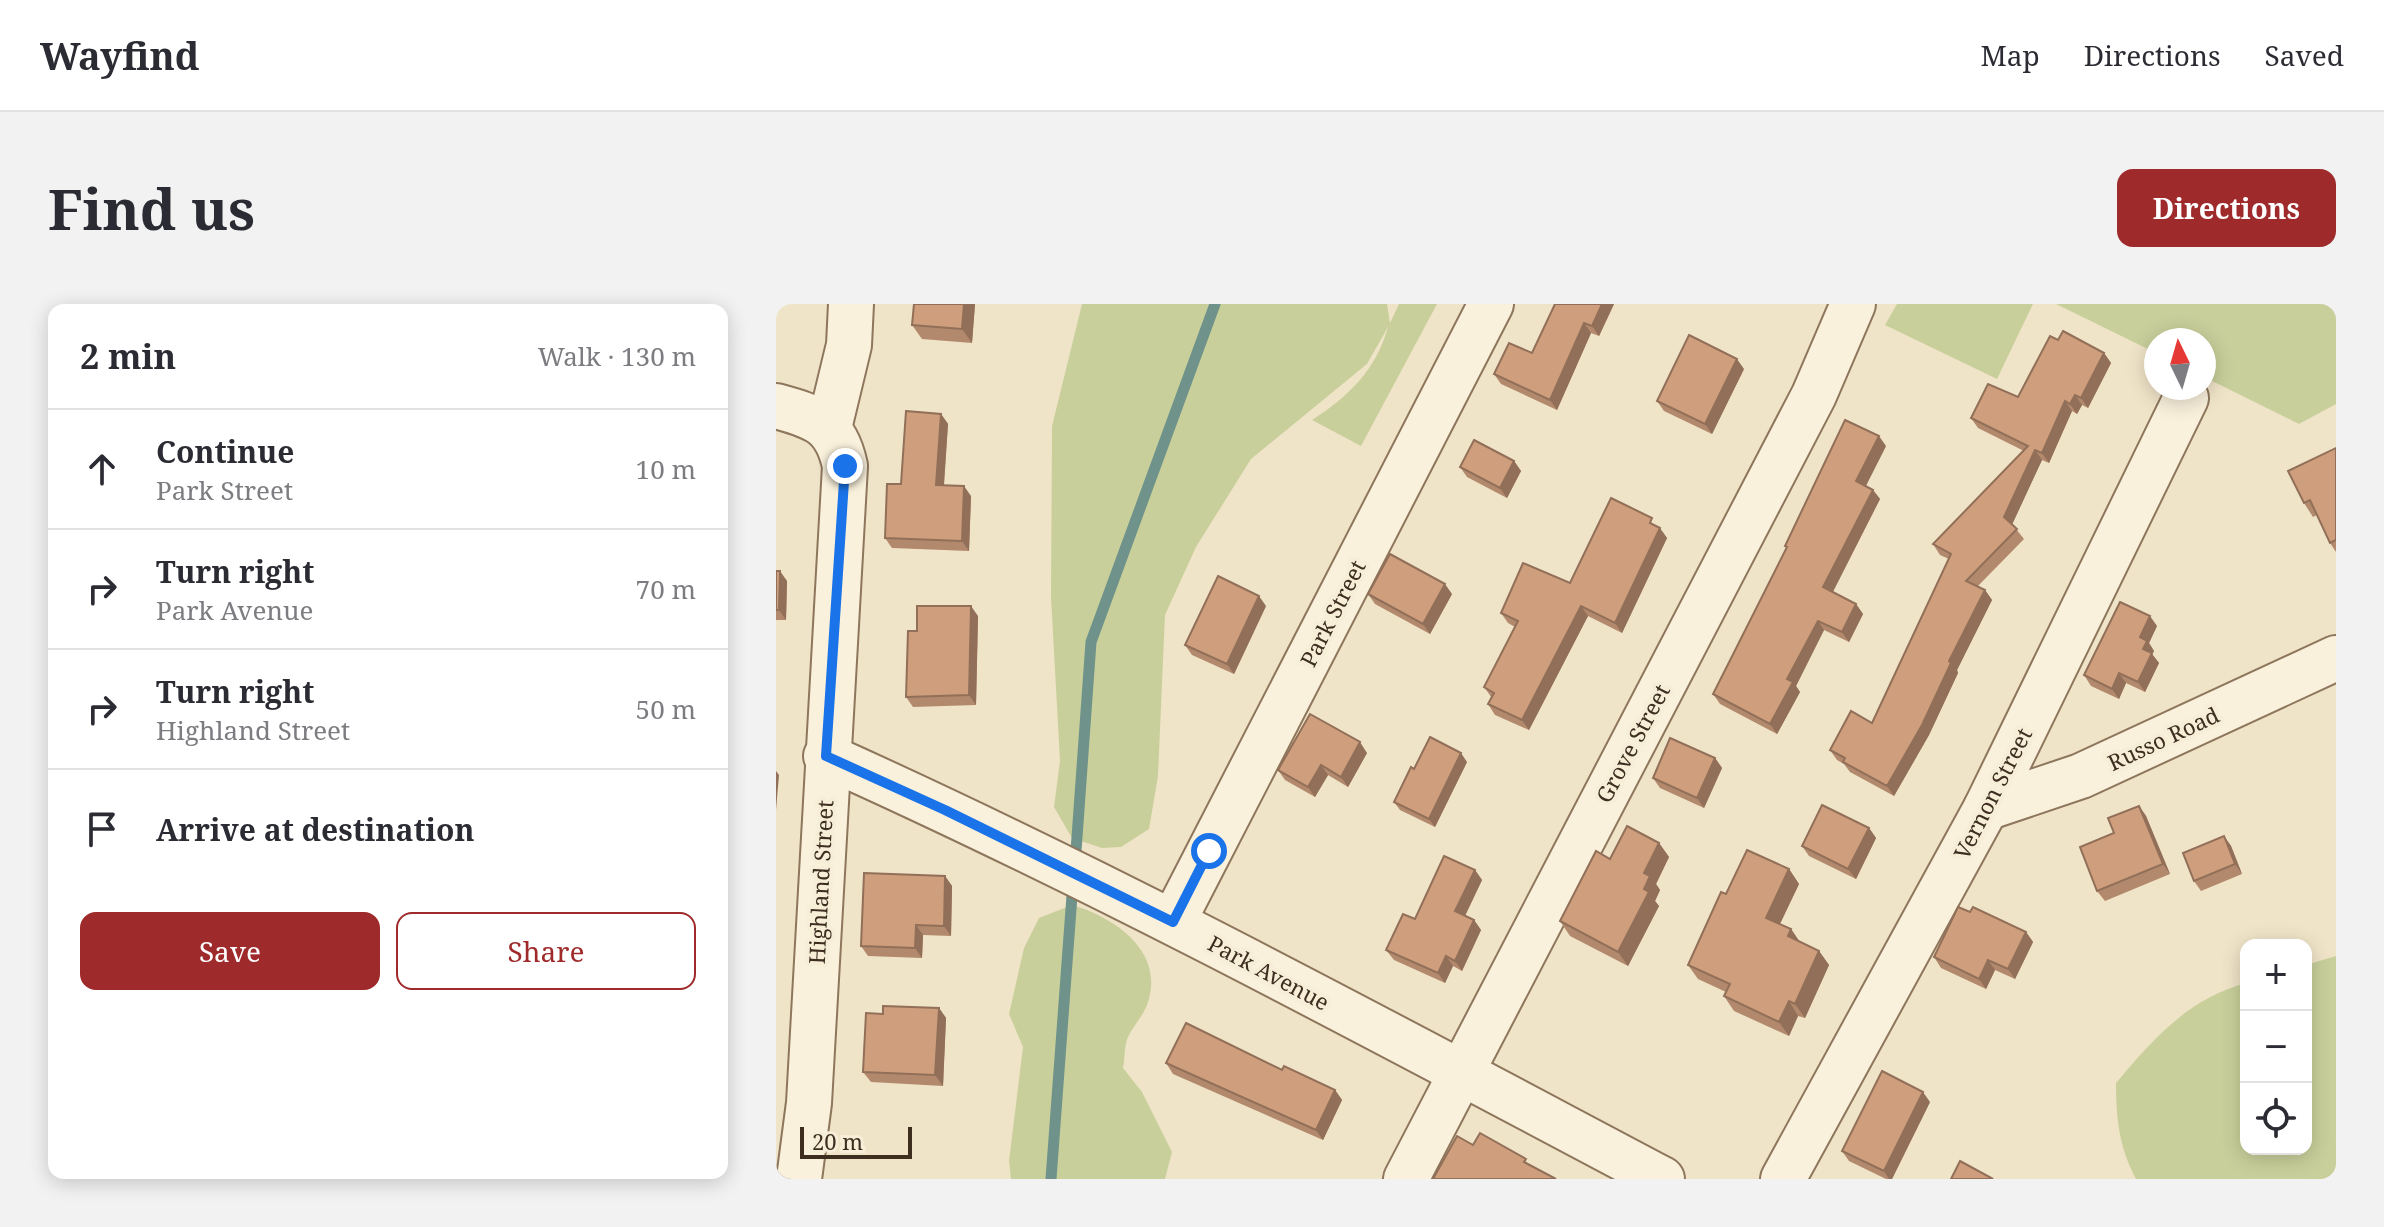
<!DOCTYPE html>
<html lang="en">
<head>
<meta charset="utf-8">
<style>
  body { margin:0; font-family:"Noto Serif",serif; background:#f2f2f3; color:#2b2b33 }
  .controls { position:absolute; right:24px; bottom:24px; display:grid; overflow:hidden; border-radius:16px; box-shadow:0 4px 20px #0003 }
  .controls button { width:72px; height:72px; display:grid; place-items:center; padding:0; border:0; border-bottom:2px solid #e1e1e2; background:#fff; color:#2b2b33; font:40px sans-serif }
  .compass { position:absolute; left:1368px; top:24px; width:72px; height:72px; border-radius:50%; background:#fff; box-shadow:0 4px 20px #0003; rotate:355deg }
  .scale { position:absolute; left:24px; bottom:20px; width:112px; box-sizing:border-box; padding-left:8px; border:4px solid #3d2e20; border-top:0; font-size:22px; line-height:28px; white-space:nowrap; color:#3d2e20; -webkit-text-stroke:6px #f7eed8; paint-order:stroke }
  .stop { position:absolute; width:24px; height:24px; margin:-18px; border:6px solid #1a73e8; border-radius:50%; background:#fff }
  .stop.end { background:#1a73e8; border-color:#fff; box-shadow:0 2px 8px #0008 }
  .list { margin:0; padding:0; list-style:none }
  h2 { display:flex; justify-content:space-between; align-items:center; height:104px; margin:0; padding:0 32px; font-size:34px }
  h2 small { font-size:26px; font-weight:400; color:#7c7c81 }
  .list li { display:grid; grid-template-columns:52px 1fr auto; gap:24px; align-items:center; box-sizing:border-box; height:120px; padding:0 32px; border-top:2px solid #e1e1e2 }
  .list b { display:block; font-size:30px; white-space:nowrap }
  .list p { margin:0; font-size:26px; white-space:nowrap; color:#7c7c81 }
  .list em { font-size:26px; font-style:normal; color:#7c7c81 }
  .actions { display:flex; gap:16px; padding:24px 32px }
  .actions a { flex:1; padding:18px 0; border:2px solid #9e2a2b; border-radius:16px; text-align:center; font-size:28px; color:#9e2a2b }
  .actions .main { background:#9e2a2b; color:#fff }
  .icon { flex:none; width:44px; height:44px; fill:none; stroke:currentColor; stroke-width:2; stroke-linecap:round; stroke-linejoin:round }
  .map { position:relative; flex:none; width:1560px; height:875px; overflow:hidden; border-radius:16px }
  header { display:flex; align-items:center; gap:48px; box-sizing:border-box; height:112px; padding:0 40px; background:#fff; border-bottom:2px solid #e1e1e2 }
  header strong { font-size:38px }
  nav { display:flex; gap:44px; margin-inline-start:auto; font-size:28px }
  .intro { display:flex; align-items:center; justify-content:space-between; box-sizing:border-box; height:192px; padding:0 48px }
  h1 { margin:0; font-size:56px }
  .button { padding:20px 36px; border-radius:16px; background:#9e2a2b; color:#fff; font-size:28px; font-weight:700 }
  main { display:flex; gap:48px; padding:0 48px }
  aside { flex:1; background:#fff; border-radius:16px; box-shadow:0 4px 20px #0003 }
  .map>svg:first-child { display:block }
  .green { fill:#c9cf9b }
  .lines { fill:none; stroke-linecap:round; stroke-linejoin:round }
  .stream { stroke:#6f938a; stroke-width:11 }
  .minor-casing { stroke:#8d765c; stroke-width:48 }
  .minor { stroke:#faf1dc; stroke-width:44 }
  .wall { fill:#b2896c }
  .shaded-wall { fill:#916f58 }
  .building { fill:#cf9f7d; stroke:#916f58; stroke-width:2 }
  .route { stroke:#1a73e8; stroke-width:10 }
  .labels { text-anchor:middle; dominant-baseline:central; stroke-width:8; stroke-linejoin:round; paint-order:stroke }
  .street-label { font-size:22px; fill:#3d2e20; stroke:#f7eed8 }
</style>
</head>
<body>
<header>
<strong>Wayfind</strong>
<nav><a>Map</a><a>Directions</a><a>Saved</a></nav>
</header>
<div class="intro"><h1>Find us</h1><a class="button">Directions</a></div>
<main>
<aside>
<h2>2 min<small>Walk · 130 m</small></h2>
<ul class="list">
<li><svg class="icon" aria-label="ahead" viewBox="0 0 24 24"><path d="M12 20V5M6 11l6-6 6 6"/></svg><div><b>Continue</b><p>Park Street</p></div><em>10 m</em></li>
<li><svg class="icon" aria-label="right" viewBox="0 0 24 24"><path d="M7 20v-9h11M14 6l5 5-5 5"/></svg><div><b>Turn right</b><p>Park Avenue</p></div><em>70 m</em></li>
<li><svg class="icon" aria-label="right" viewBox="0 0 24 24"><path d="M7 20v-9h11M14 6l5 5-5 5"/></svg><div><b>Turn right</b><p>Highland Street</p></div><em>50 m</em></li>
<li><svg class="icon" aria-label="arrive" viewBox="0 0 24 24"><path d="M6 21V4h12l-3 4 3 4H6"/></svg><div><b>Arrive at destination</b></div></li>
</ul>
<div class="actions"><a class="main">Save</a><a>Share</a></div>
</aside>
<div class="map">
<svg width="1560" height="875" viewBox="0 0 1560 875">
  <rect width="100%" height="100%" fill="#f0e4c8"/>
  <g class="green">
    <path d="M306 0H611L614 19 623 0H661L585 142 536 116C573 92 600 66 612 23L591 60 475 155 420 243 389 311 382 472 373 525 345 543 326 544 296 534 278 503 284 457 275 293 276 122Z"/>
    <polygon points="1121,0 1257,0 1221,75 1109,21"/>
    <polygon points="1280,0 1560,0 1560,100 1523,120 1428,73 1428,36 1380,36 1380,49"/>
    <path d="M296 601C341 614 390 649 371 701 367 712 357 722 352 733 348 742 349 754 347 764L366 788 396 848 389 875H235L233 857 247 743 233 710 248 644 263 614Z"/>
    <path d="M1560 652V875H1360C1343 843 1340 814 1340 779 1378 734 1412 695 1470 679V845H1530V661Z"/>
  </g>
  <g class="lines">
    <g class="stream">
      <polyline points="299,561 315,338 439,0"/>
      <polyline points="275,875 297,578"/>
    </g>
    <defs>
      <g id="minor">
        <path d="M0 102C40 113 60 119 69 162L33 799 23 875"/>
        <polyline points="53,124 73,41 75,0"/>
        <path d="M50 452C335 580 610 729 886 875"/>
        <polyline points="1210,504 1305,472 1560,354"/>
        <polyline points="397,618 715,0"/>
        <polyline points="630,875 1038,91 1077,0"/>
        <polyline points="1007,875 1210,504 1410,94"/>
      </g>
    </defs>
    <use href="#minor" class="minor-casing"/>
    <use href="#minor" class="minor"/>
  </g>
  <g class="wall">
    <polygon points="199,0 196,39 146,35 136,21"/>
    <polygon points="838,0 823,32 815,29 781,106 725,80 718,70"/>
    <polygon points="1282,36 1328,49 1335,59 1312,104 1306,101 1301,110 1296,107 1273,159 1266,156 1236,220 1248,235 1202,282 1209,286 1216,296 1181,366 1182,369 1153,431 1118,492 1074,468 1068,460 1061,456 1054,446 1096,419 1173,255 1164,251 1157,240 1248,147 1202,124 1195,114 1242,93"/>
    <polygon points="968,65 936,130 888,107 881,97"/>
    <polygon points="165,110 172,120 168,182 195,192 193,247 116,244 109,234 125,180"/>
    <polygon points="1110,142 1090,182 1097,186 1104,195 1057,288 1080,300 1087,310 1073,338 1048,326 1020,382 1024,388 1001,430 944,400 937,390 1011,245 1009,242"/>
    <polygon points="1560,144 1560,248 1554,239 1541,211 1537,213 1528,199"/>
    <polygon points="738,157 745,167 731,194 691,173 684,163"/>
    <polygon points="882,223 891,234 846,329 812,312 753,426 719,411 712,400 716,394 708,383 739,323 732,319 725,309 794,279"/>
    <polygon points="0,267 11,277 10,316 0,316"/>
    <polygon points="592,290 676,290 654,330 599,300"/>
    <polygon points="490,302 458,370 416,351 409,341"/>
    <polygon points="202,312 200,401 137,403 130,393"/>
    <polygon points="1381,322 1373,339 1378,347 1376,350 1383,359 1369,388 1350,379 1343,395 1315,382 1308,371"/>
    <polygon points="591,449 572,483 552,471 539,493 509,476 502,466"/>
    <polygon points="939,454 946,464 928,504 884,484 877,474"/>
    <polygon points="691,458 659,523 624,506 618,498 638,465"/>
    <polygon points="1363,502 1370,512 1394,570 1329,597 1321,587 1338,529"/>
    <polygon points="1093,524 1100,534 1080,575 1033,552 1026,542"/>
    <polygon points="1448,532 1455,542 1466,570 1425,587 1418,577"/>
    <polygon points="883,539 893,553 880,580 884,586 879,597 883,602 852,662 794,632 784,617 834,555"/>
    <polygon points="1013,565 1023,580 1004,620 1015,625 1024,638 1043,647 1053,661 1029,714 1022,712 1013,732 958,707 948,692 950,688 922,675 912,661 950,590"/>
    <polygon points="699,566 706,576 689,612 698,616 705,626 686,667 677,662 669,679 618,656 610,646 639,615"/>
    <polygon points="169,572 176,582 175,632 147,631 146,654 92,652 85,642"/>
    <polygon points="1194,608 1250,628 1257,638 1239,675 1219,666 1210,685 1165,664 1158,653"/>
    <polygon points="163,704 170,714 167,782 95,778 87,768"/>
    <polygon points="390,759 506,766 559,786 566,796 547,836 397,770"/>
    <polygon points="1154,798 1116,875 1110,875 1073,857 1066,847"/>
  </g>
  <g class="shaded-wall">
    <polygon points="188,0 199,0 196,39 186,25"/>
    <polygon points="826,0 838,0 823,32 816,22"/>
    <polygon points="808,19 815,29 781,106 774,96"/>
    <polygon points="1328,49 1335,59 1312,104 1305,94"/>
    <polygon points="961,55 968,65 936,130 929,120"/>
    <polygon points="1299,91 1306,101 1301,110 1294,100"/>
    <polygon points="1289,97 1296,107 1273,159 1266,149"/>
    <polygon points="165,110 172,120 167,192 160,181"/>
    <polygon points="1103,132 1110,142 1087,187 1080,177"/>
    <polygon points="1259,146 1266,156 1235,223 1228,213"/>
    <polygon points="738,157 745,167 731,194 724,184"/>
    <polygon points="188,182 195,192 193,247 186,237"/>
    <polygon points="1097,186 1104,195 1054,293 1047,283"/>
    <polygon points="884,224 891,234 846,329 839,319"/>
    <polygon points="4,267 11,277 10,316 3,306"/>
    <polygon points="669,280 676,290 654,330 647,320"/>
    <polygon points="1209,286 1216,296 1181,366 1182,369 1153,431 1118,492 1111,482"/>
    <polygon points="483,292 490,302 458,370 451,360"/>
    <polygon points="1080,300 1087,310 1073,338 1066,328"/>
    <polygon points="195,302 202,312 200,401 193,391"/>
    <polygon points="805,302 812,312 753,426 746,416"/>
    <polygon points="1374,312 1381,322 1373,339 1378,347 1376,350 1383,359 1369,388 1362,378 1367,345 1364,333"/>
    <polygon points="1042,317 1048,326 1020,382 1024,388 1001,430 994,420 1011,375"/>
    <polygon points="1343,369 1350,379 1343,395 1336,385"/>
    <polygon points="584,438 591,449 572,483 565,473"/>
    <polygon points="685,449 691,458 659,523 653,515"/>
    <polygon points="939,454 946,464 928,504 921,494"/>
    <polygon points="545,461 552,471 539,493 532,483"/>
    <polygon points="0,467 3,471 0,506"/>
    <polygon points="1363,502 1370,512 1394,570 1387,560"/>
    <polygon points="1093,524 1100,534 1080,575 1072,565"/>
    <polygon points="1448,532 1455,542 1466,570 1459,560"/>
    <polygon points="883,539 893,553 880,580 884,586 879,597 883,602 852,662 842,648 868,585 868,569"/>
    <polygon points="1013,565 1023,580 1000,628 990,614"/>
    <polygon points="699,566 706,576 686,618 679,607"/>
    <polygon points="169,572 176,582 175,632 168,622"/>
    <polygon points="698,616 705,626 686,667 679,657"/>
    <polygon points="140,621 147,631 146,654 139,644"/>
    <polygon points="1015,625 1025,640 1012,632"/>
    <polygon points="1250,628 1257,638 1239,675 1232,665"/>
    <polygon points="1043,647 1053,661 1029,714 1019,700"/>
    <polygon points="670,652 677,662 669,679 662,669"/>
    <polygon points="1212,656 1219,666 1210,685 1203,675"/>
    <polygon points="1013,697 1022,712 1013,732 1003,718"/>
    <polygon points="163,704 170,714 167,782 159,771"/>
    <polygon points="559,786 566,796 547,836 540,826"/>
    <polygon points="1147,788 1154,798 1116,875 1113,875 1108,867"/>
  </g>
  <g class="building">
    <polygon points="138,0 188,0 186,25 136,21"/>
    <polygon points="779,0 826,0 816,22 808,19 774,96 718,70 733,39 756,49"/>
    <polygon points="1287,27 1328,49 1305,94 1299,91 1294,100 1289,97 1266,149 1259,146 1228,213 1241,225 1190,277 1209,286 1173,357 1175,359 1146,421 1111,482 1067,458 1069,454 1054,446 1075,407 1096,419 1175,250 1157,240 1252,142 1195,114 1212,80 1242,93 1274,32 1282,36"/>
    <polygon points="913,31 961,55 929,120 881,97"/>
    <polygon points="130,107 165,110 160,181 188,182 186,237 109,234 111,180 125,180"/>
    <polygon points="1069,116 1103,132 1080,177 1097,186 1047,283 1080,300 1066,328 1042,317 1011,375 1017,378 994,420 937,390 1011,243 1009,242"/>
    <polygon points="698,136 738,157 724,184 684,163"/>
    <polygon points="1560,144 1560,236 1554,239 1534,196 1528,199 1512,167"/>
    <polygon points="835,194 876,214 874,219 884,224 839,319 805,302 746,416 712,400 718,389 708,383 742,317 725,309 747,259 794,279"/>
    <polygon points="614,250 669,280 647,320 592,290"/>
    <polygon points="0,267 4,267 3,306 0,306"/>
    <polygon points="442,272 483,292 451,360 409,341"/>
    <polygon points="1344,298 1374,312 1364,333 1371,337 1367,345 1376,349 1362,378 1343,369 1336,385 1308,371"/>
    <polygon points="141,302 195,302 193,391 130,393 132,327 141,327"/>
    <polygon points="534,410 584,438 565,473 545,461 532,483 502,466"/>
    <polygon points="654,433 685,449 653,515 618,498 635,463 638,465"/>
    <polygon points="894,434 939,454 921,494 877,474"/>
    <polygon points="1046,501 1093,524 1072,565 1026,542"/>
    <polygon points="1363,502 1387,560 1321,587 1304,543 1338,529 1332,514"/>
    <polygon points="851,522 883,539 868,569 874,572 868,585 873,588 842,648 784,617 820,547 834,555"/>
    <polygon points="1448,532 1459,560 1418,577 1407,549"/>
    <polygon points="971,546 1013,565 990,614 1015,625 1012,632 1043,647 1019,700 1013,697 1003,718 948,692 954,680 912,661 945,588 950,590"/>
    <polygon points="668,552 699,566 679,607 698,616 679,657 670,652 662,669 610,646 627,610 639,615"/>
    <polygon points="88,569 169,572 168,622 140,621 139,644 85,642"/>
    <polygon points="1182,603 1194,608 1197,603 1250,628 1232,665 1212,656 1203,675 1158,653"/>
    <polygon points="107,702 163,704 159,771 87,768 90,709 107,710"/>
    <polygon points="410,719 506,766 508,762 559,786 540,826 390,759"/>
    <polygon points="1106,767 1147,788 1108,867 1066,847"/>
    <polygon points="704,829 750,855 748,858 780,875 657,875 681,832 697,841"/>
    <polygon points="1184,857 1217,875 1175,875"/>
  </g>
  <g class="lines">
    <polyline class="route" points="69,162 50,452 169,506 397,618 433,547"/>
  </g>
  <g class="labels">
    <g class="street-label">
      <text transform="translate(556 309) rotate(-63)">Park Street</text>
      <text transform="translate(1387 434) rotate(-25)">Russo Road</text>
      <text transform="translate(856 439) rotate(-62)">Grove Street</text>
      <text transform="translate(1216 489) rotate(-63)">Vernon Street</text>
      <text transform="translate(44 578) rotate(-87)">Highland Street</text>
      <text transform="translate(493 668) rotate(28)">Park Avenue</text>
    </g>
  </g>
</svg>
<div class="controls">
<button>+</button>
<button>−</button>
<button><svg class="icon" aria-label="locate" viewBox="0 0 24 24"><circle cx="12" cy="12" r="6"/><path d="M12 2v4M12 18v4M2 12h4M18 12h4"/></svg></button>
</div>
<svg class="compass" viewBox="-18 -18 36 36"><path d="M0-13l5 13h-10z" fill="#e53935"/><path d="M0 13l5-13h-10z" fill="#7c7c81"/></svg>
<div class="scale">20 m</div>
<div class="stop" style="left:433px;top:547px"></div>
<div class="stop end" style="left:69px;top:162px"></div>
</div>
</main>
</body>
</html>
